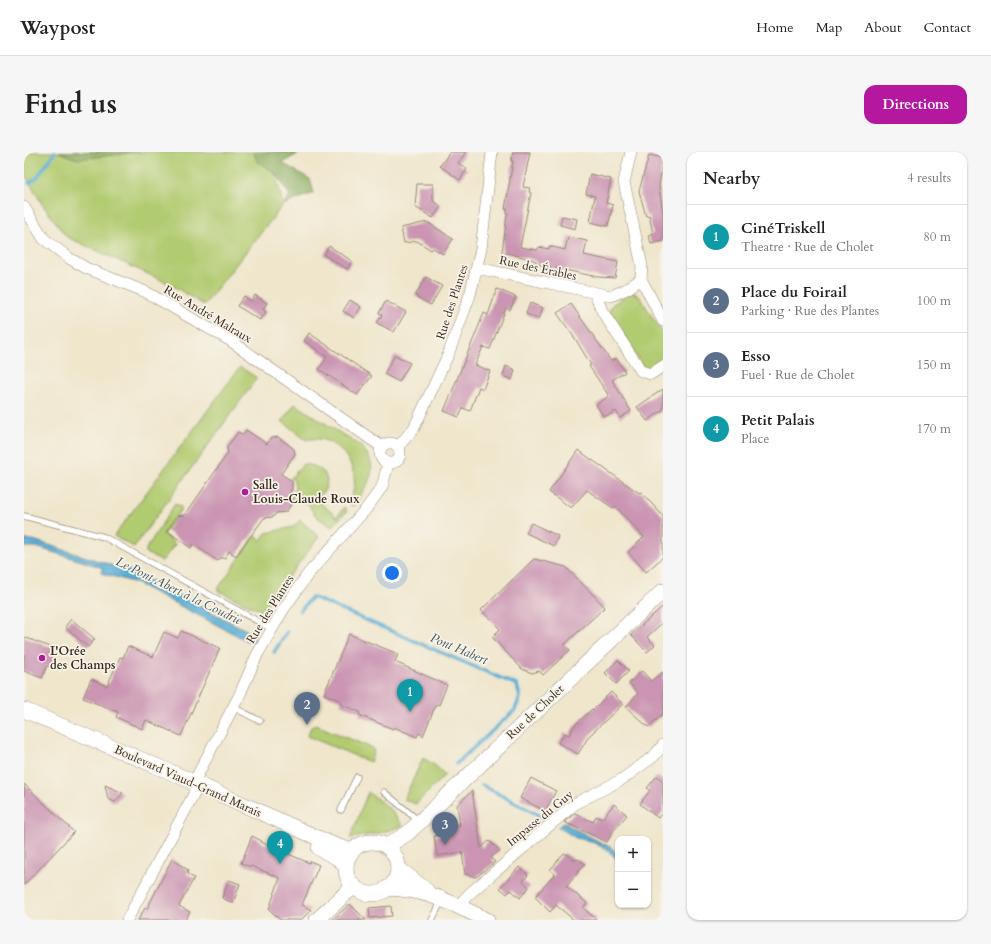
<!DOCTYPE html>
<html lang="en">
<head>
<meta charset="utf-8">
<style>
  body { margin:0; font-family:Cardo,serif; background:#f6f6f6; color:#222 }
  .controls { position:absolute; right:12px; bottom:12px; display:grid; overflow:hidden; border-radius:8px; box-shadow:0 1px 3px #0004 }
  .controls button { width:36px; height:36px; display:grid; place-items:center; padding:0; border:0; border-bottom:1px solid #e0e0e0; background:#fff; color:#222; font:20px sans-serif }
  .you { position:absolute; left:368px; top:421px; width:14px; height:14px; margin:-10px; border:3px solid #fff; border-radius:50%; background:#1a73e8; box-shadow:0 0 0 6px #1a73e833 }
  .badge { display:grid; place-items:center; width:26px; height:26px; border-radius:50%; background:#b5179e; color:#fff; font-size:13px; font-weight:700 }
  .pin { position:absolute; translate:-50% -33px; filter:drop-shadow(0 1px 2px #0008) }
  .pin::after { content:''; position:absolute; top:21px; width:14px; height:12px; background:inherit; clip-path:polygon(0 0,100% 0,50% 100%) }
  .list { margin:0; padding:0; list-style:none }
  h2 { display:flex; justify-content:space-between; align-items:center; height:52px; margin:0; padding:0 16px; font-size:17px }
  h2 small { font-size:13px; font-weight:400; color:#767676 }
  .list li { display:grid; grid-template-columns:26px 1fr auto; gap:12px; align-items:center; box-sizing:border-box; height:64px; padding:0 16px; border-top:1px solid #e0e0e0 }
  .list b { display:block; font-size:15px; white-space:nowrap }
  .list p { margin:0; font-size:13px; white-space:nowrap; color:#767676 }
  .list em { font-size:13px; font-style:normal; color:#767676 }
  .map { position:relative; flex:none; width:639px; height:768px; overflow:hidden; border-radius:12px }
  header { display:flex; align-items:center; gap:24px; box-sizing:border-box; height:56px; padding:0 20px; background:#fff; border-bottom:1px solid #e0e0e0 }
  header strong { font-size:19px }
  nav { display:flex; gap:22px; margin-inline-start:auto; font-size:14px }
  .intro { display:flex; align-items:center; justify-content:space-between; box-sizing:border-box; height:96px; padding:0 24px }
  h1 { margin:0; font-size:28px }
  .button { padding:10px 18px; border-radius:12px; background:#b5179e; color:#fff; font-size:14px; font-weight:700 }
  main { display:flex; gap:24px; padding:0 24px }
  aside { flex:1; background:#fff; border-radius:12px; box-shadow:0 1px 3px #0004 }
  .map>svg:first-child { display:block }
  .green { fill:#b1cb70; stroke:#767a47 }
  .forest { fill:#8caf62; stroke:#646c40 }
  .water { fill:#59add5; stroke:#4a6c7a }
  .lines { fill:none; stroke-linecap:round; stroke-linejoin:round }
  .stream { stroke:#59add5; stroke-width:3.5 }
  .building { fill:#ca94b2 }
  .lane-casing { stroke:#958875; stroke-width:7 }
  .street-casing { stroke:#958875; stroke-width:12 }
  .secondary-casing { stroke:#958875; stroke-width:16 }
  .lane { stroke:#fff; stroke-width:5.5 }
  .street { stroke:#fff; stroke-width:11 }
  .secondary { stroke:#fff; stroke-width:15 }
  .poi-dot { fill:#b5179e; stroke:#f7f3e8; stroke-width:1.5 }
  .labels { text-anchor:middle; dominant-baseline:central; stroke-width:3.5; stroke-linejoin:round; paint-order:stroke }
  .street-label { font-size:12px; fill:#3b2a1e; stroke:#f7f3e8 }
  .poi-label { font-size:12px; font-weight:bold; fill:#3b2a1e; stroke:#f7f3e8; text-anchor:start }
  .water-label { font-size:13px; font-style:italic; fill:#46585e; stroke:#f7f3e8 }
</style>
</head>
<body>
<header>
<strong>Waypost</strong>
<nav><a>Home</a><a>Map</a><a>About</a><a>Contact</a></nav>
</header>
<div class="intro"><h1>Find us</h1><a class="button">Directions</a></div>
<main>
<div class="map">
<svg width="639" height="768" viewBox="0 0 639 768">
  <rect width="100%" height="100%" fill="#f7f3e8"/>
  <filter id="ink" filterUnits="userSpaceOnUse"><feTurbulence type="fractalNoise" baseFrequency=".025" numOctaves="2"/><feDisplacementMap in="SourceGraphic" scale="8" xChannelSelector="R" yChannelSelector="G"/><feConvolveMatrix kernelMatrix="1 2 1 2 8 2 1 2 1" color-interpolation-filters="sRGB"/></filter>
  <filter id="wash" filterUnits="userSpaceOnUse"><feTurbulence type="fractalNoise" baseFrequency=".012" numOctaves="4" result="noise"/><feDisplacementMap in="SourceGraphic" scale="16" xChannelSelector="R" yChannelSelector="G"/><feGaussianBlur stdDeviation="0.9" result="paint"/><feColorMatrix in="noise" values="0 0 0 0 0 0 0 0 0 0 0 0 0 0 0 0 0 1.4 0 .05"/><feComposite in="paint" operator="in"/></filter>
  <g filter="url(#wash)">
    <rect width="100%" height="100%" fill="#efe6cc"/>
    <g class="green">
      <polygon points="0,0 230,0 233,9 251,21 259,53 180,153 146,132 43,85 18,52 0,20"/>
      <polygon points="605,141 610,141 615,144 639,182 639,209 626,217 619,215 585,160 588,153"/>
      <polygon points="216,215 233,226 110,395 90,384"/>
      <path d="M271 252 338 295C358 319 343 333 329 354L324 350C344 322 314 279 282 288L258 269Z"/>
      <path d="M279 312C293 313 308 321 301 337 299 341 295 344 293 348L313 365 320 355 323 359 308 375C303 372 297 368 292 364 284 354 285 348 270 349L267 344 271 338 270 328 267 326Z"/>
      <polygon points="151,352 158,356 139,382 151,392 140,407 137,409 122,401 122,397"/>
      <polygon points="276,368 295,385 238,459 193,438 231,384 237,388 242,381 269,375"/>
      <polygon points="292,573 348,596 350,600 346,610 283,584 287,575"/>
      <polygon points="399,606 412,614 421,623 392,652 380,647"/>
      <polygon points="344,640 367,658 379,674 356,681 326,686"/>
    </g>
    <g class="forest">
      <polygon points="35,0 116,0 53,7"/>
      <polygon points="230,0 277,0 258,11 286,27 290,41 259,53 266,43 251,21 233,9"/>
    </g>
    <g class="water">
      <polygon points="0,388 9,388 109,420 230,482 231,488 234,491 232,495 218,486 112,431 77,421 79,417 74,414 12,395 0,395"/>
      <polygon points="539,671 586,695 594,701 594,708 582,697 566,689 552,686 534,675"/>
    </g>
    <g class="lines">
      <g class="stream">
        <polyline points="5,31 12,27 31,0"/>
        <polyline points="276,459 288,445 493,533 496,545 491,558 432,612"/>
        <polyline points="250,500 263,480"/>
        <polyline points="458,633 526,669"/>
      </g>
    </g>
    <g id="blocks">
      <g class="building">
        <polygon points="426,0 442,0 434,11 443,17 436,28 416,14"/>
        <polygon points="489,0 506,0 499,35 506,36 505,40 507,41 496,95 514,98 515,95 525,97 525,94 541,98 544,85 563,89 560,103 594,110 591,126 574,125 512,112 512,109 507,107 478,100 483,63 483,57 481,57 489,9 487,9"/>
        <polygon points="625,3 639,6 635,35 639,62 639,89 627,92 625,83 629,82 625,63 622,64 615,39"/>
        <polygon points="566,22 587,27 582,51 589,53 584,74 566,70 571,44 562,42"/>
        <polygon points="393,32 409,32 409,49 417,54 409,66 391,55"/>
        <polygon points="538,64 553,67 551,77 536,73"/>
        <polygon points="403,70 429,87 419,102 409,96 407,98 393,89 380,91 377,76"/>
        <polygon points="305,94 328,109 323,117 300,103"/>
        <polygon points="402,125 418,134 407,153 391,144"/>
        <polygon points="473,137 492,145 486,158 482,156 466,197 459,195 451,213 466,219 459,237 455,235 446,259 439,256 435,265 420,259 460,161 464,163"/>
        <polygon points="231,143 243,151 239,157 242,160 236,168 213,154 220,144 227,149"/>
        <polygon points="326,148 337,155 330,166 319,159"/>
        <polygon points="362,149 382,160 370,180 353,171 358,163 355,161"/>
        <polygon points="506,151 519,156 514,167 502,162"/>
        <polygon points="547,152 587,209 592,206 601,220 588,228 607,259 596,266 592,259 580,265 572,253 585,244 565,214 567,213 552,188 533,161"/>
        <polygon points="285,181 348,224 333,243 295,217 303,205 280,189"/>
        <polygon points="371,203 386,211 375,230 360,222"/>
        <polygon points="482,214 491,218 488,228 479,224"/>
        <polygon points="639,237 639,258 623,269 613,255"/>
        <polygon points="222,278 243,292 247,286 254,285 270,297 271,302 257,322 268,329 268,337 264,344 268,346 268,351 262,360 252,361 249,365 240,366 212,404 205,399 201,406 196,406 194,409 169,392 167,396 143,379 153,364 161,363 204,301 203,295 214,280 219,283"/>
        <polygon points="554,298 615,341 617,340 639,364 639,405 622,420 604,400 620,385 591,354 589,356 563,338 547,356 525,340"/>
        <polygon points="507,371 534,384 530,394 502,381"/>
        <polygon points="510,407 542,415 581,455 540,493 546,498 519,523 515,519 508,521 498,517 468,485 476,477 457,458"/>
        <polygon points="639,454 639,470 623,485 631,493 623,500 607,483"/>
        <polygon points="47,467 71,487 64,495 41,475"/>
        <polygon points="157,479 196,496 157,584 122,568 118,577 92,565 94,560 59,546 67,527 83,534 96,505 99,506 104,494 129,505 140,480 154,486"/>
        <polygon points="325,482 374,502 371,510 423,533 415,553 412,552 399,584 395,581 393,585 370,575 369,577 335,563 336,560 316,552 318,549 300,542"/>
        <polygon points="0,485 34,498 27,515 23,514 18,526 0,519"/>
        <polygon points="594,508 605,519 592,532 581,521"/>
        <polygon points="618,519 627,529 639,520 639,562 624,575 602,555 614,541 605,531"/>
        <polygon points="587,540 599,552 565,584 554,602 534,591 541,581 545,583 551,573 568,557 569,558"/>
        <polygon points="633,624 639,629 639,660 634,666 616,652 626,638 623,636"/>
        <polygon points="507,626 532,639 521,659 496,646"/>
        <polygon points="0,632 50,680 0,733"/>
        <polygon points="81,633 99,641 91,650 84,647"/>
        <polygon points="448,639 457,696 465,689 476,698 467,706 471,710 452,725 441,722 438,700 413,704 410,684 422,683 422,679 428,678 428,674 436,673 433,653"/>
        <polygon points="590,652 603,663 589,679 583,690 540,670 551,661 569,670 572,664 578,667"/>
        <polygon points="228,684 238,689 237,690 285,711 286,709 295,713 278,753 287,758 277,768 256,768 245,757 256,726 227,714 227,715 217,711"/>
        <polygon points="540,701 551,708 554,707 561,712 542,734 563,751 559,756 573,768 550,768 532,753 526,760 511,745 531,722 526,718"/>
        <polygon points="148,707 164,718 163,722 170,726 155,754 166,760 161,768 114,768 121,756 123,757"/>
        <polygon points="495,715 504,723 499,729 505,735 496,746 487,738 483,742 476,736"/>
        <polygon points="205,728 216,732 209,751 198,746"/>
        <polygon points="326,752 342,768 308,768"/>
        <polygon points="367,754 368,764 346,766 345,756"/>
      </g>
    </g>
  </g>
  <g filter="url(#ink)">
    <use href="#blocks" fill-opacity="0" stroke="#958875" stroke-width="1"/>
    <g class="lines">
      <defs>
        <g id="lane">
          <polyline points="0,364 80,385 248,477"/>
          <polyline points="209,555 236,569"/>
          <polyline points="360,640 395,669"/>
          <polyline points="317,658 333,625"/>
          <polyline points="408,768 418,748"/>
        </g>
        <g id="street">
          <polyline points="0,55 20,87 45,106 62,116 122,140 207,189 358,295"/>
          <polyline points="453,116 587,144 603,137 617,127 618,114 600,30 607,0"/>
          <polyline points="617,127 639,169"/>
          <polyline points="571,141 578,159 617,219 627,222 639,214"/>
          <circle cx="366" cy="301" r="10"/>
          <polyline points="374,295 390,276 424,203 446,143 457,97 468,0"/>
          <polyline points="434,754 445,742 552,651 597,628 630,604 639,593"/>
          <polyline points="103,768 170,642 170,631 173,624 215,544 233,503 259,458 284,422 342,357 358,335 364,312"/>
        </g>
        <g id="secondary">
          <polyline points="0,558 149,621 312,694 328,699"/>
          <circle cx="348" cy="716" r="26"/>
          <polyline points="363,694 384,681 639,439"/>
          <polyline points="295,696 312,705 322,713"/>
          <polyline points="374,716 403,739"/>
          <path d="M363 736C404 737 427 751 463 768"/>
          <polyline points="293,768 330,734"/>
        </g>
      </defs>
      <use href="#lane" class="lane-casing"/>
      <use href="#street" class="street-casing"/>
      <use href="#secondary" class="secondary-casing"/>
      <use href="#lane" class="lane"/>
      <use href="#street" class="street"/>
      <use href="#secondary" class="secondary"/>
    </g>
  </g>
  <g class="poi-dot">
    <circle cx="221" cy="340" r="4"/>
    <circle cx="18" cy="506" r="4"/>
  </g>
  <g class="labels">
    <g class="street-label">
      <text transform="translate(514 116) rotate(12)">Rue des Érables</text>
      <text transform="translate(428 150) rotate(-72)">Rue des Plantes</text>
      <text transform="translate(184 162) rotate(31)">Rue André Malraux</text>
      <text transform="translate(246 457) rotate(-58)">Rue des Plantes</text>
      <text transform="translate(511 560) rotate(-43)">Rue de Cholet</text>
      <text transform="translate(164 629) rotate(24)">Boulevard Viaud-Grand Marais</text>
      <text transform="translate(516 666) rotate(-39)">Impasse du Guy</text>
    </g>
    <g class="poi-label">
      <text x="229" y="333">Salle<tspan x="229" dy="14">Louis-Claude Roux</tspan></text>
      <text x="26" y="499">L'Orée<tspan x="26" dy="14">des Champs</tspan></text>
    </g>
    <g class="water-label">
      <text transform="translate(155 439) rotate(26)">Le Pont Abert à la Coudrie</text>
      <text transform="translate(435 497) rotate(23)">Pont Habert</text>
    </g>
  </g>
</svg>
<div class="controls">
<button>+</button>
<button>−</button>
</div>
<div class="you"></div>
<div class="pin badge" style="left:386px;top:560px;background:#0f9aa8">1</div>
<div class="pin badge" style="left:283px;top:573px;background:#5c6f8a">2</div>
<div class="pin badge" style="left:421px;top:693px;background:#5c6f8a">3</div>
<div class="pin badge" style="left:256px;top:712px;background:#0f9aa8">4</div>
</div>
<aside>
<h2>Nearby<small>4 results</small></h2>
<ul class="list">
<li><span class="badge" style="background:#0f9aa8">1</span><div><b>CinéTriskell</b><p>Theatre · Rue de Cholet</p></div><em>80 m</em></li>
<li><span class="badge" style="background:#5c6f8a">2</span><div><b>Place du Foirail</b><p>Parking · Rue des Plantes</p></div><em>100 m</em></li>
<li><span class="badge" style="background:#5c6f8a">3</span><div><b>Esso</b><p>Fuel · Rue de Cholet</p></div><em>150 m</em></li>
<li><span class="badge" style="background:#0f9aa8">4</span><div><b>Petit Palais</b><p>Place</p></div><em>170 m</em></li>
</ul>
</aside>
</main>
</body>
</html>
